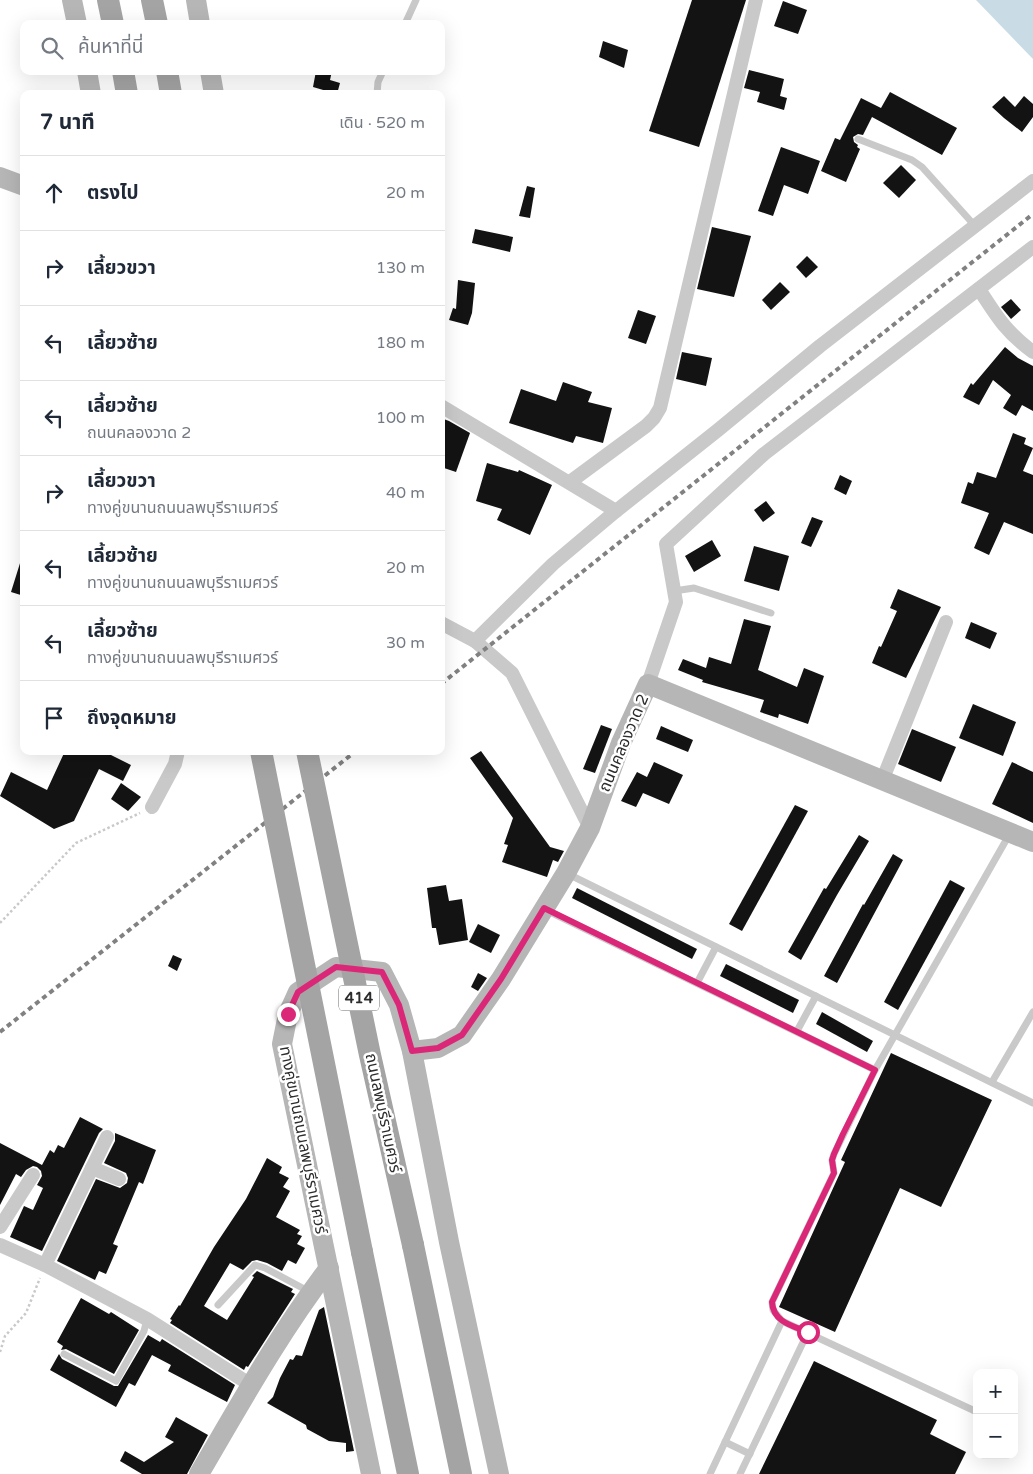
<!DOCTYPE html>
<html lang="th">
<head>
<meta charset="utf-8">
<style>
  body { margin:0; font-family:"Varela Round","Noto Sans Thai",sans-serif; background:#f6f6f7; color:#1f2937 }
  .controls { position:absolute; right:15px; bottom:15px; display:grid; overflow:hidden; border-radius:10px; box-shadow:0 5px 20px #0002 }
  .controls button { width:45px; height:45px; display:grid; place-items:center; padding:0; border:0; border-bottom:1px solid #e0e1e3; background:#fff; color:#1f2937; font:25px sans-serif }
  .stop { position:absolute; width:15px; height:15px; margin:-11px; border:4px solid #db2777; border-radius:50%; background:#fff }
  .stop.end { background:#db2777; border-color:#fff; box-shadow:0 1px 5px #0008 }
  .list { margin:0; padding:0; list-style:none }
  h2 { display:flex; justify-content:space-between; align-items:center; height:65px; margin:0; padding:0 20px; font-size:21px }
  h2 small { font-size:16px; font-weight:400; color:#747a83 }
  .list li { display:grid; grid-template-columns:32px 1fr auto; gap:15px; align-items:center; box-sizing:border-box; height:75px; padding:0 20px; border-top:1px solid #e0e1e3 }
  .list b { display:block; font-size:19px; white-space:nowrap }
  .list p { margin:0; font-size:16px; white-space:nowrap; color:#747a83 }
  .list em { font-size:16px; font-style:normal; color:#747a83 }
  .icon { flex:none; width:28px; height:28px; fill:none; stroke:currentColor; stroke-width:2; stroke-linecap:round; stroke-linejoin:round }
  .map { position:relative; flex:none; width:1033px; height:1474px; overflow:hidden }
  .search { position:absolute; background:#fff; box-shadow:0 5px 20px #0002; left:20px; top:20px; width:425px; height:55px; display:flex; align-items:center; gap:12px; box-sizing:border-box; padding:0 18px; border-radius:10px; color:#747a83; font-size:19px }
  .panel { position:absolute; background:#fff; box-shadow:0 5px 20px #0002; left:20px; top:90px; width:425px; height:665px; border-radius:10px }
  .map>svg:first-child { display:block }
  .water { fill:#c9dce6 }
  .building { fill:#131313 }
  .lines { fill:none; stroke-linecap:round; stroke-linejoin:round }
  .path { stroke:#c9c9c9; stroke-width:2.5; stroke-dasharray:2.5 2.5; stroke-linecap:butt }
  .lane { stroke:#c9c9c9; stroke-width:7 }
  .street { stroke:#c9c9c9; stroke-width:14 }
  .secondary { stroke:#b6b6b6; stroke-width:20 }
  .primary { stroke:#a4a4a4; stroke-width:22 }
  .rail { stroke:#818181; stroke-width:4; stroke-dasharray:5 4; stroke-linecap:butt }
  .primary-bridge { stroke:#a4a4a4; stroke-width:22 }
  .route { stroke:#db2777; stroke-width:6 }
  .labels { text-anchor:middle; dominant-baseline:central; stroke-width:5; stroke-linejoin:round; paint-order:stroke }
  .shield { fill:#fff; stroke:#6b6b6b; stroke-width:1 }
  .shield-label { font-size:15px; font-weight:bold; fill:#2c2c2c }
  .street-label { font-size:16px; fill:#2c2c2c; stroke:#fff }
</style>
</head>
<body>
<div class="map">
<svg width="1033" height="1474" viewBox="0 0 1033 1474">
  <rect width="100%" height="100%" fill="#fff"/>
  <polygon class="water" points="976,0 1033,0 1033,59"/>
  <g class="building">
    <polygon points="692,0 746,0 699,147 649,131"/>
    <polygon points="783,1 807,10 798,34 774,26"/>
    <polygon points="603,41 628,50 624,68 599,57"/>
    <polygon points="749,70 784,79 780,96 787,98 784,110 757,102 760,92 744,88"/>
    <polygon points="316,71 332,71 330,80 340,83 337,94 313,87"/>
    <polygon points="890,92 957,128 942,155 872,117 863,135 858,134 853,137 854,142 858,145 857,147 860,149 846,182 821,171 835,138 840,140 861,98 881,108"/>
    <polygon points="1004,96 1015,107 1024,96 1033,104 1033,117 1022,132 1004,118 992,107"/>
    <polygon points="781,147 820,161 808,194 784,185 773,216 758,211"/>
    <polygon points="901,165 916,180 899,198 883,183"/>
    <polygon points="527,186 535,188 530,218 519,216"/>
    <polygon points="712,227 751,236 734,297 697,289"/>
    <polygon points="475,229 513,237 510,252 472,243"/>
    <polygon points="807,256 818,267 806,278 796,267"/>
    <polygon points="458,280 475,283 472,313 468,325 449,320 453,308 456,309"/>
    <polygon points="780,282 790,292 771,310 762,300"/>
    <polygon points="1011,299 1021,310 1011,319 1001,307"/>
    <polygon points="638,310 656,316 646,344 628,338"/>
    <polygon points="1005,347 1018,358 1033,366 1033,411 1022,405 1016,416 1003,408 1011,395 993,380 979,405 963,397 971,383 973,385"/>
    <polygon points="682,352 712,358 706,386 676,379"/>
    <polygon points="563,382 592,392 588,402 612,408 603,443 576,436 573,443 509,423 521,389 556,401"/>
    <polygon points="441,418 449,421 470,433 456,472 441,467"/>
    <polygon points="1013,433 1026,438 1024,444 1033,448 1023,471 1033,475 1033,534 1004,522 989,555 974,548 989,513 961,503 968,482 973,484 977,472 996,478"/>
    <polygon points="487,463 518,472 519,470 552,485 530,535 497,520 502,509 476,501"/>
    <polygon points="840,475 852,481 846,495 834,489"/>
    <polygon points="766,501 775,513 763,522 754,510"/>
    <polygon points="812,517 823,521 811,547 801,543"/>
    <polygon points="712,540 721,556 694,572 685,556"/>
    <polygon points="754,546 789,556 779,591 744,581"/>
    <polygon points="21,560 24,561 24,596 11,592"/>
    <polygon points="898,589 941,607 906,678 872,663 879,646 881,647 897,611 890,608"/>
    <polygon points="744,619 771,626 758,670 797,687 804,668 824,676 808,724 779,714 778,718 760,712 764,700 702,682 703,680 678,670 683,659 706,668 709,657 731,664"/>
    <polygon points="971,622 997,633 990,649 965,638"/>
    <polygon points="973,704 1016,722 1003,756 959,738"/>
    <polygon points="601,725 612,729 595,773 583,769"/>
    <polygon points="661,726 693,740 688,752 656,739"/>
    <polygon points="912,729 956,747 941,782 898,764"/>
    <polygon points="65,751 103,751 131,765 123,781 99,769 74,821 54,829 0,796 11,772 47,790"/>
    <polygon points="481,751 550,847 564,851 558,862 553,860 547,877 502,862 508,845 504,844 513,818 470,758"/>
    <polygon points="654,762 683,775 669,804 643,793 636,807 621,801 637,772 647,777"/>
    <polygon points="1012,762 1033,772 1033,823 992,804"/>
    <polygon points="121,783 141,797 128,811 111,799"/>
    <polygon points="795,805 808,811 742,931 729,924"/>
    <polygon points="859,835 869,841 837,895 801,960 788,952 824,888 826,889"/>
    <polygon points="893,854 903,860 837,983 824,976 863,904 864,905"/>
    <polygon points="950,880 965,888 898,1010 884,1002"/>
    <polygon points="446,885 449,901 462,899 468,940 439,945 436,928 432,928 427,888"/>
    <polygon points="577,888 697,949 692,959 572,898"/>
    <polygon points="478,924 500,935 491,953 469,942"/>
    <polygon points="173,955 182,959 177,971 168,966"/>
    <polygon points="726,964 799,1000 793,1013 720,976"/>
    <polygon points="478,973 487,978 478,991 471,987"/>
    <polygon points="822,1012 873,1041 867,1052 816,1024"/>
    <polygon points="891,1053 992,1100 941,1207 900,1188 835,1332 779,1307 845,1162 841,1160"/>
    <polygon points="80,1117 103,1129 99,1133 42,1251 10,1237 24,1206 33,1210 43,1188 37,1185 42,1176 41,1171 37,1167 33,1166 26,1170 21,1177 16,1174 0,1205 0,1143 42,1165 50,1150 54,1153 58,1145 64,1148"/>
    <polygon points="115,1133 156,1150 143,1184 139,1182 113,1244 118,1246 106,1274 99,1271 95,1280 57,1261 96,1179 120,1188 127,1183 128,1178 126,1173 104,1163 115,1141"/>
    <polygon points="267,1158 282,1167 279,1173 289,1178 283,1187 290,1191 276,1217 300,1230 297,1234 302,1236 297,1244 305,1248 296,1264 288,1260 282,1271 267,1263 257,1260 252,1261 243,1270 230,1263 204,1306 227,1320 254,1277 252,1276 257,1271 293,1289 291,1292 295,1294 248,1367 246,1366 244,1370 170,1323 172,1320 170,1319 179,1305 180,1306 214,1247 246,1199"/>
    <polygon points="81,1298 109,1314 111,1312 139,1330 114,1374 66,1349 61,1350 63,1346 57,1342"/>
    <polygon points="324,1307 354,1451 346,1452 346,1443 329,1441 307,1429 306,1425 267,1403 273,1397 280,1378 290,1359 293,1360 296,1355 302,1356 319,1310"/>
    <polygon points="148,1335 160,1342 162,1339 235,1385 227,1402 168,1371 171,1365 152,1355 135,1386 129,1383 116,1407 50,1370 59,1354 62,1359 114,1386 118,1386"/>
    <polygon points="814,1361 937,1420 930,1434 966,1452 955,1474 759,1474"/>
    <polygon points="176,1417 208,1435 187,1474 142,1474 120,1461 125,1451 144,1462 174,1442 165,1437"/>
  </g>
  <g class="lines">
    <g class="path">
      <polyline points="0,923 76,843 140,813"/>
      <polyline points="0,1352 5,1336 26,1313 40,1278"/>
    </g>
    <g class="lane">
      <polyline points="405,24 416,0"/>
      <polyline points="377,94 378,82 383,71"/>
      <polyline points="858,139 912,160 922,167 976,227"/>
      <polyline points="674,591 694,588 771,613"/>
      <polyline points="568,874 1033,1103"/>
      <polyline points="546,910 875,1070 1009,835"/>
      <polyline points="697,983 716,947"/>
      <polyline points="797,1031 816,996"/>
      <polyline points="875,1070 834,1154 832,1160 834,1173 772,1302 773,1310 782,1321 977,1412"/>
      <polyline points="992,1082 1033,1012"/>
      <polyline points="218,1305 255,1265 265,1268 310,1292"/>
      <polyline points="64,1354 116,1381 144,1331 147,1319"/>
      <polyline points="725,1442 750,1454"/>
      <polyline points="710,1474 782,1321"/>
      <polyline points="740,1474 808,1332"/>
    </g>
    <g class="street">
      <path d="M979 289C997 317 1006 332 1033 352"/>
      <polyline points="441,406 616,511 553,564 475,641"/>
      <polyline points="570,482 646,426 654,418 660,408 756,0"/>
      <polyline points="616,511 718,430 820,346 1033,181"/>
      <polyline points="441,623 475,641 512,673 590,828"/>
      <polyline points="648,684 676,602 666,544 764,454 1033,247"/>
      <polyline points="882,781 946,622"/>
      <polyline points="152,807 175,764 178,751"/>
      <polyline points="92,1168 119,1179"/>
      <polyline points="0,1227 33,1175"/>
      <polyline points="0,1245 45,1265 147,1319 251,1385"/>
      <polyline points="45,1265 107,1137"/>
    </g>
    <g class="secondary">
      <polyline points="72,0 77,24"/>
      <polyline points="196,0 200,24"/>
      <polyline points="87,71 91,94"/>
      <polyline points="210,71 214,94"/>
      <polyline points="0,177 24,186"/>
      <polyline points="412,1051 438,1048 462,1035 501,979 566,873 590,828 621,743 648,684 1033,842"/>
      <path d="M199 1474C240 1404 280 1332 329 1268"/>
      <polyline points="371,1474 282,1044 288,1014 298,992 336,967 382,972 399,1005 412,1051 449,1242 499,1474"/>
    </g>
    <g class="primary">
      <polyline points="108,0 113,24"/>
      <polyline points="152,0 157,24"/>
      <polyline points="123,71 127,94"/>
      <polyline points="167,71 171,94"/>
      <polyline points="413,1245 461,1474"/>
      <polyline points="362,1252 408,1474"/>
    </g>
    <g class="rail">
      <polyline points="441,684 1033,214"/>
      <polyline points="0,1032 356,751"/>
    </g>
    <g class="primary-bridge">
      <polyline points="261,751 362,1252"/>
      <polyline points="307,751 370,1055 413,1245"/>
    </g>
  </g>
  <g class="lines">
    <path class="route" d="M288 1014 298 992 336 967 382 972 399 1005 412 1051 438 1048 462 1035 501 979 544 908 875 1070 843 1134 834 1154 832 1160 834 1173 772 1302C773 1322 793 1326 808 1332"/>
  </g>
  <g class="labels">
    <rect class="shield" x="339" y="985.5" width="40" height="25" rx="4"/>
    <g class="shield-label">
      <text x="359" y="998">414</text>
    </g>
    <g class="street-label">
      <text transform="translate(624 743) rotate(-67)">ถนนคลองวาด 2</text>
      <text transform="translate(383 1113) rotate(78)">ถนนลพบุรีราเมศวร์</text>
      <text transform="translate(303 1140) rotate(79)">ทางคู่ขนานถนนลพบุรีราเมศวร์</text>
    </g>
  </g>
</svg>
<div class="controls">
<button>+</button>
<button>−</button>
</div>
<div class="stop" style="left:808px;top:1332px"></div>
<div class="stop end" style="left:288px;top:1014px"></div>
<div class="search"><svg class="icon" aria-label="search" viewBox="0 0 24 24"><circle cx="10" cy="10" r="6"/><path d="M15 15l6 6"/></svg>ค้นหาที่นี่</div>
<section class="panel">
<h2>7 นาที<small>เดิน · 520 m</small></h2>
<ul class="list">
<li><svg class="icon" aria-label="ahead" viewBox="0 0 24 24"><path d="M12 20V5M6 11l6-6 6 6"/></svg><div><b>ตรงไป</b></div><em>20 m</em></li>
<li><svg class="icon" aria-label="right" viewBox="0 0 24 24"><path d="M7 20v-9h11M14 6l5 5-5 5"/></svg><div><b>เลี้ยวขวา</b></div><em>130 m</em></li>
<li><svg class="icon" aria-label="left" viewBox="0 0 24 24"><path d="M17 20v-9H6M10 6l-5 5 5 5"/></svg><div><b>เลี้ยวซ้าย</b></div><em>180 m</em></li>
<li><svg class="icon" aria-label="left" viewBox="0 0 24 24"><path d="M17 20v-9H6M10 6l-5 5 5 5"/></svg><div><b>เลี้ยวซ้าย</b><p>ถนนคลองวาด 2</p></div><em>100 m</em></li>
<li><svg class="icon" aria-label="right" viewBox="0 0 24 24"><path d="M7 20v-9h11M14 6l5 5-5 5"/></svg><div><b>เลี้ยวขวา</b><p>ทางคู่ขนานถนนลพบุรีราเมศวร์</p></div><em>40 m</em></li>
<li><svg class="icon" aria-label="left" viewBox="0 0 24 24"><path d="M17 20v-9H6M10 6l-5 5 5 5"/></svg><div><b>เลี้ยวซ้าย</b><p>ทางคู่ขนานถนนลพบุรีราเมศวร์</p></div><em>20 m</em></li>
<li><svg class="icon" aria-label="left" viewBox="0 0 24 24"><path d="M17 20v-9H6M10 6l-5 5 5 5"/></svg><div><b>เลี้ยวซ้าย</b><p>ทางคู่ขนานถนนลพบุรีราเมศวร์</p></div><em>30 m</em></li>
<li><svg class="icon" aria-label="arrive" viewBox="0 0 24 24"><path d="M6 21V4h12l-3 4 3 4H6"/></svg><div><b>ถึงจุดหมาย</b></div></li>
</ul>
</section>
</div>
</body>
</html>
